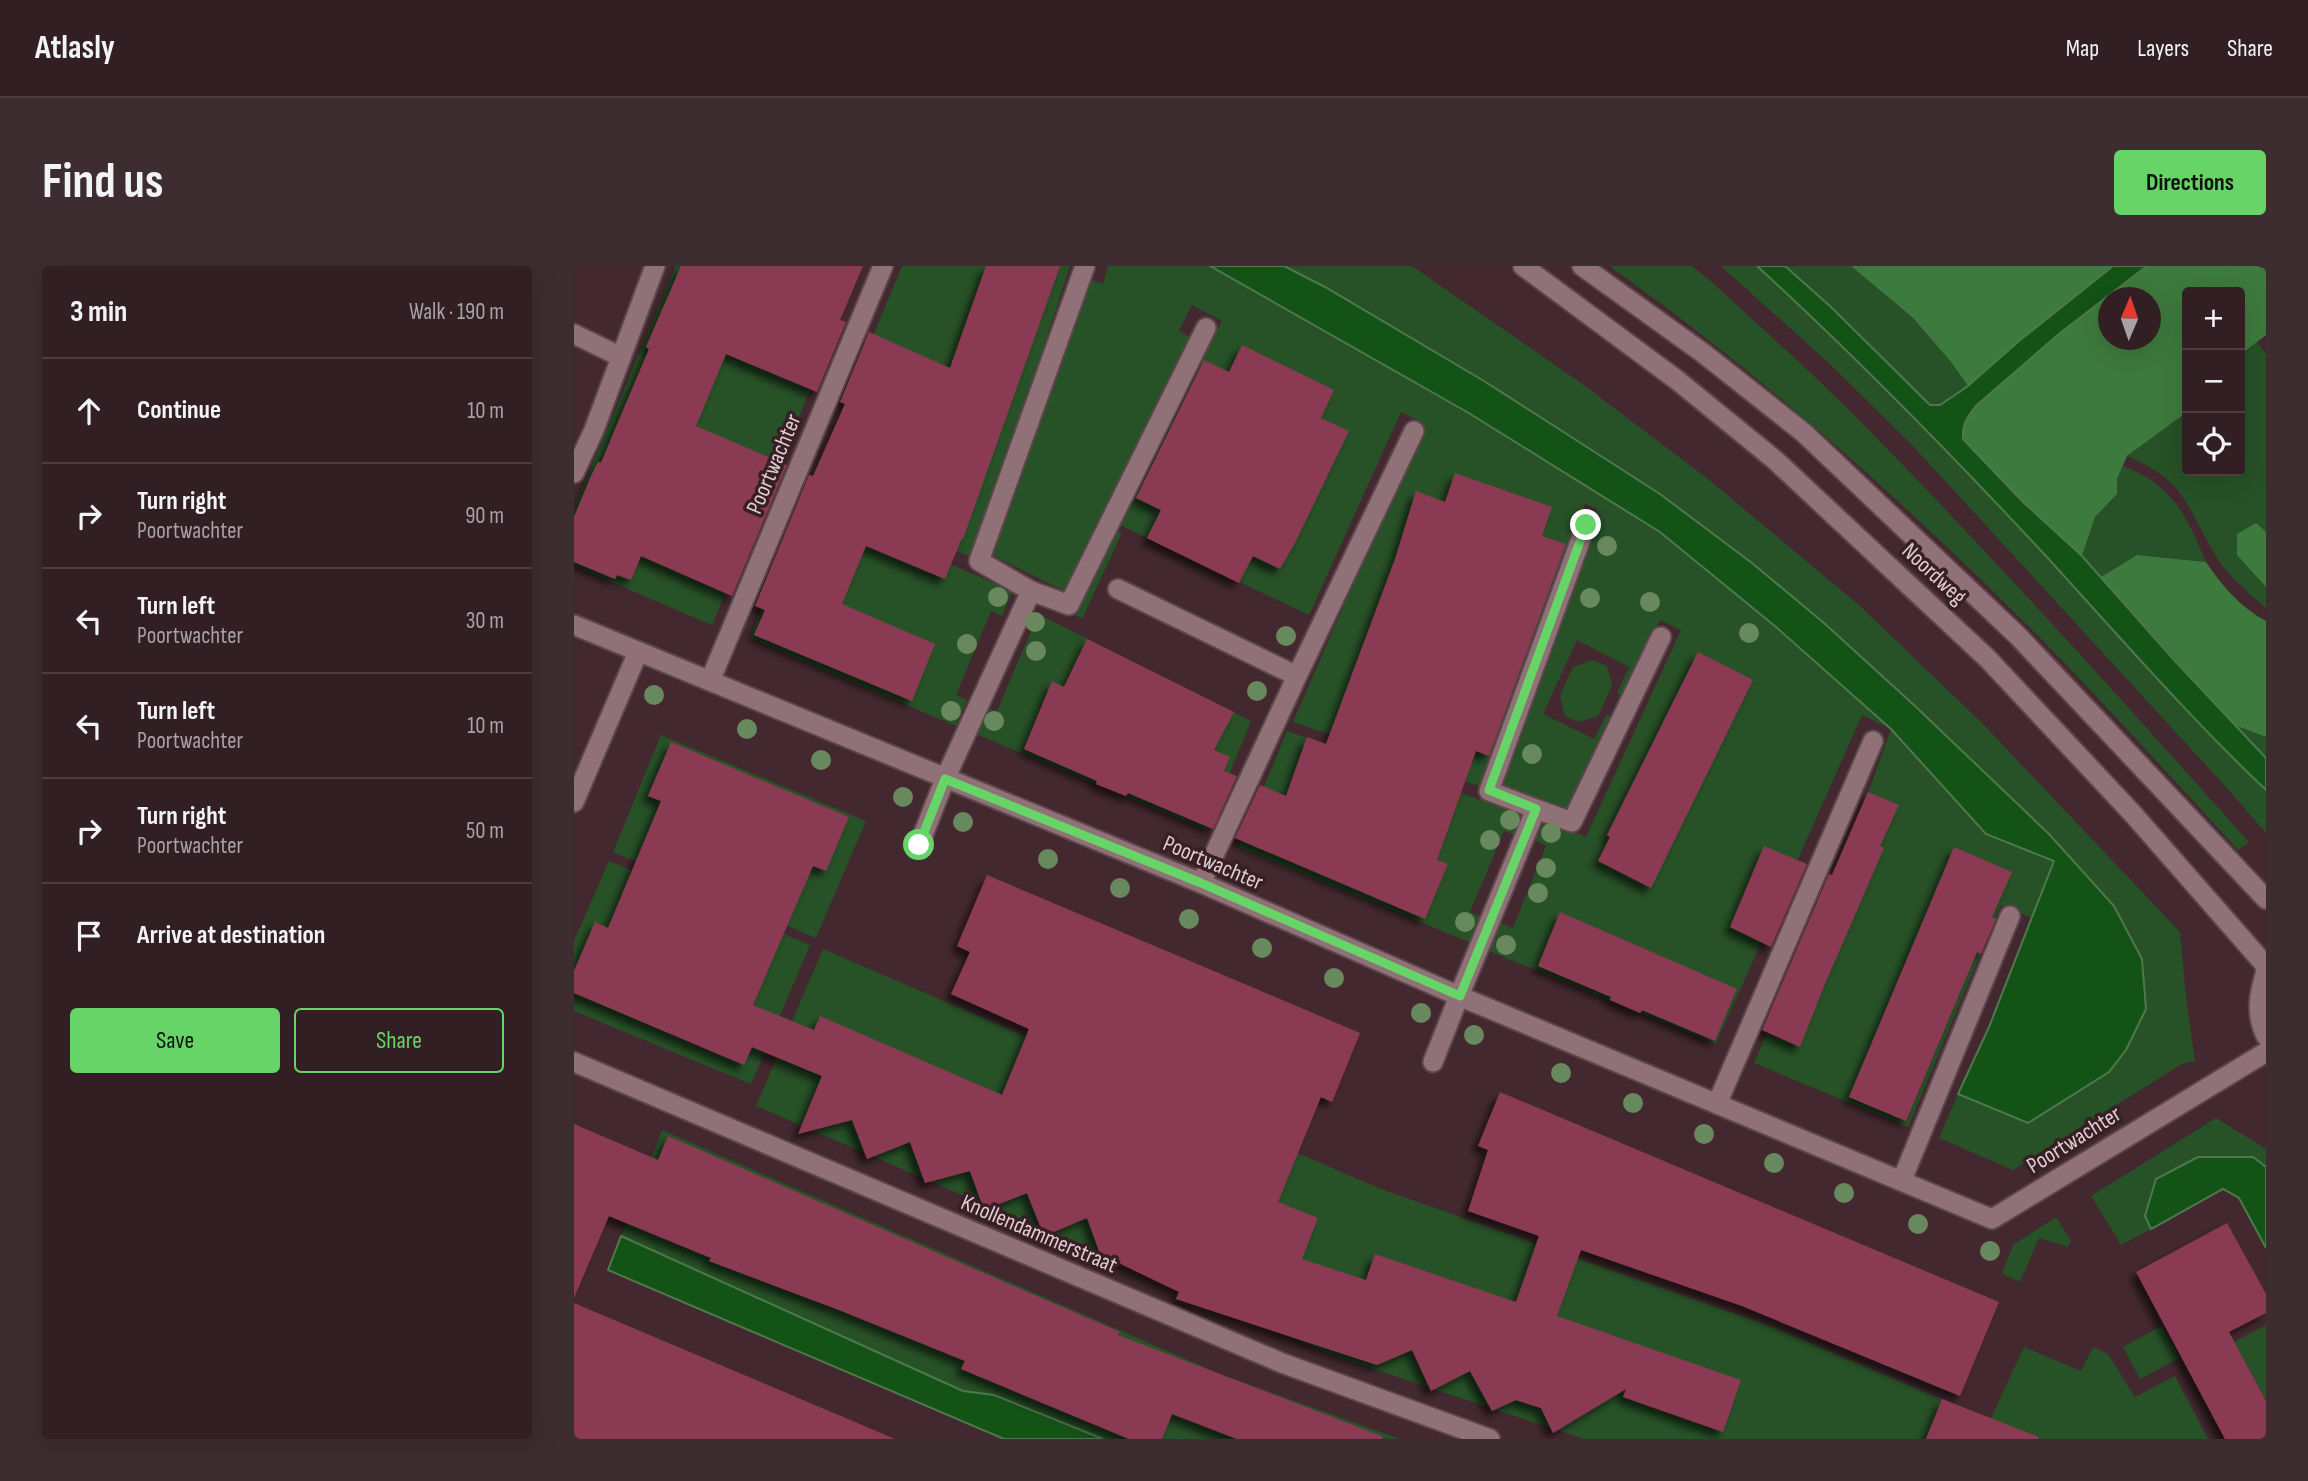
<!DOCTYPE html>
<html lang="en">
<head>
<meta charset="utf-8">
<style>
  body { margin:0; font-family:"Sofia Sans Condensed",sans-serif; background:#3d2c30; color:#f1f3f6 }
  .controls { position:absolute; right:21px; top:21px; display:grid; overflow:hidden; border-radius:7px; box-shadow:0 7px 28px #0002 }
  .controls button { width:63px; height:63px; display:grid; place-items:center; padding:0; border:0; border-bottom:2px solid #4d3d41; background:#321f23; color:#f1f3f6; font:35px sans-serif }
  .compass { position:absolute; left:1524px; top:21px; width:63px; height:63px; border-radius:50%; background:#321f23; box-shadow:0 7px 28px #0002; rotate:2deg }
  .stop { position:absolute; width:21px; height:21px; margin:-16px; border:5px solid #66d466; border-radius:50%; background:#fff }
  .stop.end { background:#66d466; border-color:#fff; box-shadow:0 2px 7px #0008 }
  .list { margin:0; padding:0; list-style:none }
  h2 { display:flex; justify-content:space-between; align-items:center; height:91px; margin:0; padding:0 28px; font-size:30px }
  h2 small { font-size:23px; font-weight:400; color:#a8a2a6 }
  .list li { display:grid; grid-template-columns:46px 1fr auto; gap:21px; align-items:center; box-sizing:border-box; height:105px; padding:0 28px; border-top:2px solid #4d3d41 }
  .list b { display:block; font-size:26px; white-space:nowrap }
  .list p { margin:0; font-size:23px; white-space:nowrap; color:#a8a2a6 }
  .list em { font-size:23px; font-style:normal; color:#a8a2a6 }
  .actions { display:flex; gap:14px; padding:21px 28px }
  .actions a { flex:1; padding:16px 0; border:2px solid #66d466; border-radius:7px; text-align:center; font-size:24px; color:#66d466 }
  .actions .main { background:#66d466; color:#111 }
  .icon { flex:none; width:38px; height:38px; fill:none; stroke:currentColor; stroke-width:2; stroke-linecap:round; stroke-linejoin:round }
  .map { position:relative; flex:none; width:1692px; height:1173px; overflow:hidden; border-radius:7px }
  header { display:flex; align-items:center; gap:42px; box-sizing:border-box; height:98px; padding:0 35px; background:#321f23; border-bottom:2px solid #4d3d41 }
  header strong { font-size:33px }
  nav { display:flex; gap:38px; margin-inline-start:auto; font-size:24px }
  .intro { display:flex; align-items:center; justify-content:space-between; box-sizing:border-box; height:168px; padding:0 42px }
  h1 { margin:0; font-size:49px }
  .button { padding:18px 32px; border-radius:7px; background:#66d466; color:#111; font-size:24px; font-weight:700 }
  main { display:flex; gap:42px; padding:0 42px }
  aside { flex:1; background:#321f23; border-radius:7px; box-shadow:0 7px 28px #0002 }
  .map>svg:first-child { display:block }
  .green { fill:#275127 }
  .forest { fill:#3d7a3d; fill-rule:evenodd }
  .water { fill:#135316; stroke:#50784e; stroke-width:2 }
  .building { fill:#8a3a52; filter:url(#shadow) }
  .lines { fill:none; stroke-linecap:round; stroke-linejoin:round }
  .service-casing { stroke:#5c464b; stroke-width:23 }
  .pedestrian-casing { stroke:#5c464b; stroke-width:23 }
  .minor-casing { stroke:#5c464b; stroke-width:23 }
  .secondary-casing { stroke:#5c464b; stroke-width:23 }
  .service { stroke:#907178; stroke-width:19 }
  .pedestrian { stroke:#907178; stroke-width:19 }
  .minor { stroke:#907178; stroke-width:19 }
  .secondary { stroke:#907178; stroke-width:19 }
  .tree { fill:#67895d }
  .route { stroke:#66d466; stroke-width:9 }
  .labels { text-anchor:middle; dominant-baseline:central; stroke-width:7; stroke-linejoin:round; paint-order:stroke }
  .street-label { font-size:23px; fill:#dfced1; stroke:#381f26 }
</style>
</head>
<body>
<header>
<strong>Atlasly</strong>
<nav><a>Map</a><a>Layers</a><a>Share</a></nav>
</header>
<div class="intro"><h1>Find us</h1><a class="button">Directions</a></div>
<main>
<aside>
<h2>3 min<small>Walk · 190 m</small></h2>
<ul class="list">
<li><svg class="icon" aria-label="ahead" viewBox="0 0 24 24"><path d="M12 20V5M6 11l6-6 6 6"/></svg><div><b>Continue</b></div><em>10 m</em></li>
<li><svg class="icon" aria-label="right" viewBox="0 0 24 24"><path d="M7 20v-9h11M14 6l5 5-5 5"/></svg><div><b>Turn right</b><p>Poortwachter</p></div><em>90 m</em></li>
<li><svg class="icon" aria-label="left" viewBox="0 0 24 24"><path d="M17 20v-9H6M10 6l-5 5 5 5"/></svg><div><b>Turn left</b><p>Poortwachter</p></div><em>30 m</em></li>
<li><svg class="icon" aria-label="left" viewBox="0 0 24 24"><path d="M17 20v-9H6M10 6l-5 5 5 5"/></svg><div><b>Turn left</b><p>Poortwachter</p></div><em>10 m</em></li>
<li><svg class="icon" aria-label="right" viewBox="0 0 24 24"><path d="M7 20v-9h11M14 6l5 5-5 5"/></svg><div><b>Turn right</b><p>Poortwachter</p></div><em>50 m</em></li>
<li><svg class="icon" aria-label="arrive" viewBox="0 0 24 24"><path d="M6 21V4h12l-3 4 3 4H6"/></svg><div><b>Arrive at destination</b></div></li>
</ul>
<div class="actions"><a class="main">Save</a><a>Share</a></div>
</aside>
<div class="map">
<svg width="1692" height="1173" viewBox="0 0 1692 1173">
  <defs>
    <filter id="shadow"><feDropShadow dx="-6" dy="6" stdDeviation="3.5" flood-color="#0009"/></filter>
  </defs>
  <rect width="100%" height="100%" fill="#43292f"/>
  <g class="green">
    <polygon points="102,0 288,0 138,359 0,300 0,242"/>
    <polygon points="328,0 496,0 401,292 233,228"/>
    <polygon points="534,0 636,0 893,146 1086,266 1202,361 1318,463 1411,568 1480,595 1458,652 1427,639 1334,861 1180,797 1297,519 1317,463 1288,449 1142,778 915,685 927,657 939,662 972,580 961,574 971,553 1012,571 1107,364 1086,354 1050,431 1043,427 1055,401 1003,374 969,448 1020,473 1033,448 1041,452 996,545 925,517 1023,243 1011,238 911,522 719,456 849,157 827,146 735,349 546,259 648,55 618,39 605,65 616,71 490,325 418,289 514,13 529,18"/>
    <polygon points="710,0 838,0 1007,117 1134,213 1285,339 1408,457 1606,666 1612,731 1621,795 1608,798 1439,904 1365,872 1384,828 1455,856 1572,743 1568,693 1540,639 1250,357 1178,297 1086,228 910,115 751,21"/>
    <path d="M1035 0H1118L1139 17C1184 59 1231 100 1275 144 1413 283 1544 430 1675 576L1664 584C1602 516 1540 448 1476 382 1342 246 1191 110 1035 0Z"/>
    <path d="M1147 0H1183C1270 80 1354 163 1435 250 1520 341 1601 438 1692 524V567L1652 521 1339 180 1258 100Z"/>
    <path d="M1211 0H1277L1339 52 1377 96 1394 120C1382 129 1372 140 1357 139L1257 41Z"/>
    <path d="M1683 76 1692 88V342C1675 327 1655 311 1643 292 1612 241 1614 216 1553 190L1613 146V205H1666V89Z"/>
    <path d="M1549 200C1599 219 1612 249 1632 296L1563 289 1527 311 1508 290 1521 251 1543 228V213Z"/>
    <polygon points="229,234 438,325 428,350 417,345 382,429 393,434 382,460 176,372"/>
    <polygon points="541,264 548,267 508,353 501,349"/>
    <polygon points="456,344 677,455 632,564 402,468 413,442 423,445 458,363 449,358"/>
    <polygon points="1019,394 1033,400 1038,419 1024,450 1005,456 991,450 986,429 999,401"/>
    <polygon points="1660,459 1692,471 1692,492 1688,489"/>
    <polygon points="713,465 949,549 942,569 930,565 896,646 907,651 897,677 665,581"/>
    <polygon points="87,469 292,555 242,672 39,586"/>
    <polygon points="35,595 236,679 177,818 0,745 0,675"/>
    <polygon points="249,683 807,923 1199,1061 1416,1154 1450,1081 1507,1105 1519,1081 1534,1088 1561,1131 1601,1110 1634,1173 1010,1173 758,1089 182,840"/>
    <polygon points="1642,852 1692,883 1692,901 1678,891 1571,950 1577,963 1547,979 1517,930"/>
    <polygon points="88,864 646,1108 826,1173 529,1173 420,1130 389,1125 47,970"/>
    <polygon points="1482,951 1497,975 1494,981 1465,972 1446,1016 1428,1008 1439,979"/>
    <polygon points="1692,1059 1692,1135 1660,1076"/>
    <polygon points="1588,1060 1606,1092 1566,1113 1549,1081"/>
  </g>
  <g class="forest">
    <polygon points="1277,0 1539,0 1445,75 1394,120 1377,96 1339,52"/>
    <path d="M1573 0H1683L1692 3V69L1666 89V26H1613V146L1553 190 1543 213V228L1521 251 1508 290 1448 235 1395 180C1382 165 1392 152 1403 139L1486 67ZM1534 32H1576V74H1534Z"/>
    <polygon points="1682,257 1692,266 1692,321 1663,289 1663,268"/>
    <path d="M1563 289 1632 296C1647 319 1667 342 1692 355V471L1660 459 1527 311Z"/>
  </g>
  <g class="water">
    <polygon points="636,0 710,0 751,21 910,115 1086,228 1178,297 1250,357 1341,440 1475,568 1540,640 1568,693 1572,743 1552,784 1535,806 1454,857 1384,828 1415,761 1480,595 1412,568 1317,463 1202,361 1086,266 893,146"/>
    <path d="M1183 0H1211L1257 41 1356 139H1366L1394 120 1445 75 1539 0H1573L1486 67 1403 139C1393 151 1388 158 1389 173L1448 235 1508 290 1600 394 1692 492V524C1614 450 1543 368 1471 289 1378 189 1283 92 1183 0Z"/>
    <polygon points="1624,891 1679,891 1692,901 1692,982 1665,932 1649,923 1577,963 1571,950 1582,913"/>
    <polygon points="47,970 389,1125 420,1129 529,1173 430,1173 34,1004"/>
  </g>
  <g class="building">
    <polygon points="107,0 289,0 266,54 272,56 243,126 152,88 122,160 213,199 158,330 67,290 57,314 43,309 41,313 0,296 0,251 17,210 24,196 27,197 39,168 75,83 72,81"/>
    <polygon points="412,0 486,0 389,273 388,272 371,313 292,280 268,338 361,378 338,435 180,369 191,344 181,340 235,209 239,210 271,138 266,136 295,66 376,102"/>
    <polygon points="668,79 760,124 747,152 775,165 722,275 706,303 679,290 665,317 573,272 587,244 562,232 630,94 655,106"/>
    <polygon points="881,207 978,241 968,270 992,278 915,490 902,485 863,594 874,598 851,653 661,572 686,519 712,530 733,471 752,478 821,293 842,225 871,236"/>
    <polygon points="513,373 660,446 640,484 656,491 650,505 663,510 639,563 554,527 552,530 522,518 523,515 450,483 478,415 490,421"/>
    <polygon points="1124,386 1179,414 1077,622 1024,595 1036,571 1033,569"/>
    <polygon points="97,476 275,551 252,605 239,600 179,739 240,764 246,750 428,829 455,763 377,728 396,686 383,680 413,609 786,767 758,836 747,831 704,936 744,952 728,993 792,1014 801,988 942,1036 965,970 894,945 914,884 904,880 926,826 1425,1036 1386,1130 1168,1040 1007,984 983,1050 1167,1114 1149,1166 1049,1131 1052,1123 979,1167 967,1142 942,1134 918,1145 896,1105 857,1125 838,1084 803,1099 602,1033 605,1026 526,988 513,952 470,970 453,927 410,944 396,905 351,917 336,876 293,893 278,854 224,868 248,810 178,781 170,799 0,727 0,705 21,656 34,662 87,535 74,530"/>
    <polygon points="1294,526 1325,539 1306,580 1310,582 1251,718 1226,781 1188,764 1255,608 1258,609"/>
    <polygon points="1190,580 1233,598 1197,681 1156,661"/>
    <polygon points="1380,581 1438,606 1418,651 1422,653 1407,688 1403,686 1332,855 1275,831"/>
    <polygon points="986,646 1163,723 1141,775 1068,744 1066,747 1036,734 1037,731 964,700"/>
    <polygon points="0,858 84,894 94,870 546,1066 544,1069 808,1170 808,1173 663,1173 598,1148 588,1173 555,1173 387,1103 391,1095 265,1044 135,995 137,992 35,950 0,1032"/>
    <polygon points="1653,957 1692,1028 1692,1047 1655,1066 1692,1135 1692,1173 1651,1173 1562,1006"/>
    <polygon points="0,1037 321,1173 0,1173"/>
    <polygon points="1368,1133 1465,1171 1464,1173 1352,1173"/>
  </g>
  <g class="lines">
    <defs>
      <g id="service">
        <polyline points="544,323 723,410 627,617"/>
        <polyline points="345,579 371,513"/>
        <polyline points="859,796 885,730"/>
        <polyline points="1143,838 1299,475"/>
      </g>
      <g id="pedestrian">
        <polyline points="0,68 47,91"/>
        <polyline points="0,207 20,164 81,0"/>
        <polyline points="457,325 405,295 511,0"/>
        <polyline points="723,410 840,165"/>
        <polyline points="371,513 457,325 495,339 632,62"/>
        <polyline points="962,543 915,525 1012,259"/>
        <polyline points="885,730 962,543 998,556 1087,371"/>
        <polyline points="1328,914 1436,650"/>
      </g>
      <g id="minor">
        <polyline points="0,359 627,617 885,730 1418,953 1692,786"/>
        <polyline points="136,415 309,0"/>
        <polyline points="0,536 64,386"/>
        <polyline points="0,796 708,1097 916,1173"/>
      </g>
      <g id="secondary">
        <polyline points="949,0 1103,114 1201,194 1414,393 1559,548 1692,700"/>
        <polyline points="1008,0 1129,87 1230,167 1445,371 1692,633"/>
        <path d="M1692 705C1685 728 1681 747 1692 770"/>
      </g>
    </defs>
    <use href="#service" class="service-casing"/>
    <use href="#pedestrian" class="pedestrian-casing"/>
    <use href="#minor" class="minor-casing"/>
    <use href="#secondary" class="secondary-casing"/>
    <use href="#service" class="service"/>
    <use href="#pedestrian" class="pedestrian"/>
    <use href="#minor" class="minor"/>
    <use href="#secondary" class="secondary"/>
  </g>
  <g class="tree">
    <circle cx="1033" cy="280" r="10"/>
    <circle cx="424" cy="331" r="10"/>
    <circle cx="1016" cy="332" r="10"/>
    <circle cx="1076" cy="336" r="10"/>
    <circle cx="461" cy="356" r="10"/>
    <circle cx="1175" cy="367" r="10"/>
    <circle cx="712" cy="370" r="10"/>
    <circle cx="393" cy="378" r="10"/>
    <circle cx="462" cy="385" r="10"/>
    <circle cx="683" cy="425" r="10"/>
    <circle cx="80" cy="429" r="10"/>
    <circle cx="377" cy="445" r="10"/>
    <circle cx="420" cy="455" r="10"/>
    <circle cx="173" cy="463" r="10"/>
    <circle cx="958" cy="488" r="10"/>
    <circle cx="247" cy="494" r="10"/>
    <circle cx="329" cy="531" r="10"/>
    <circle cx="936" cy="554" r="10"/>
    <circle cx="389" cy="556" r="10"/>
    <circle cx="977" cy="567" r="10"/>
    <circle cx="916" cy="574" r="10"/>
    <circle cx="474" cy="593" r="10"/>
    <circle cx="972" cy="602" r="10"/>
    <circle cx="546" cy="622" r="10"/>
    <circle cx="964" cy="627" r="10"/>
    <circle cx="615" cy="653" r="10"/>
    <circle cx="891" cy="656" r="10"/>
    <circle cx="932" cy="679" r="10"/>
    <circle cx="688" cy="682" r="10"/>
    <circle cx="760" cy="712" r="10"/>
    <circle cx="847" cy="747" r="10"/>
    <circle cx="900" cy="769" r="10"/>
    <circle cx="987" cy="807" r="10"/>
    <circle cx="1059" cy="837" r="10"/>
    <circle cx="1130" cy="868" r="10"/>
    <circle cx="1200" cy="897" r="10"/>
    <circle cx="1270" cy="927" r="10"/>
    <circle cx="1344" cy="958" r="10"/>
    <circle cx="1416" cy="985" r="10"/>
  </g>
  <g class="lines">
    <polyline class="route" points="345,579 371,513 627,617 886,730 962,543 915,524 1012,259"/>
  </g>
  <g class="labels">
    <g class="street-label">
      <text transform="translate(200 198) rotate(-67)">Poortwachter</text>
      <text transform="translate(1360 308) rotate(43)">Noordweg</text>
      <text transform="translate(639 597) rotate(23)">Poortwachter</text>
      <text transform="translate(1500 874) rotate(-32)">Poortwachter</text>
      <text transform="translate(465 968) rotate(23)">Knollendammerstraat</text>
    </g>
  </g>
</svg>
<div class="controls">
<button>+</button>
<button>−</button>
<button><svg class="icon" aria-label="locate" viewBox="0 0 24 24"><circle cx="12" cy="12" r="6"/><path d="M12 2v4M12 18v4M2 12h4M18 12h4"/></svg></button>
</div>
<svg class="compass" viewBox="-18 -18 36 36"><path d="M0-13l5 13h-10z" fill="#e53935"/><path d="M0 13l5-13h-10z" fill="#a8a2a6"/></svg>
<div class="stop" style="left:345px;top:579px"></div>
<div class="stop end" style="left:1012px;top:259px"></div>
</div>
</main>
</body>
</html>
